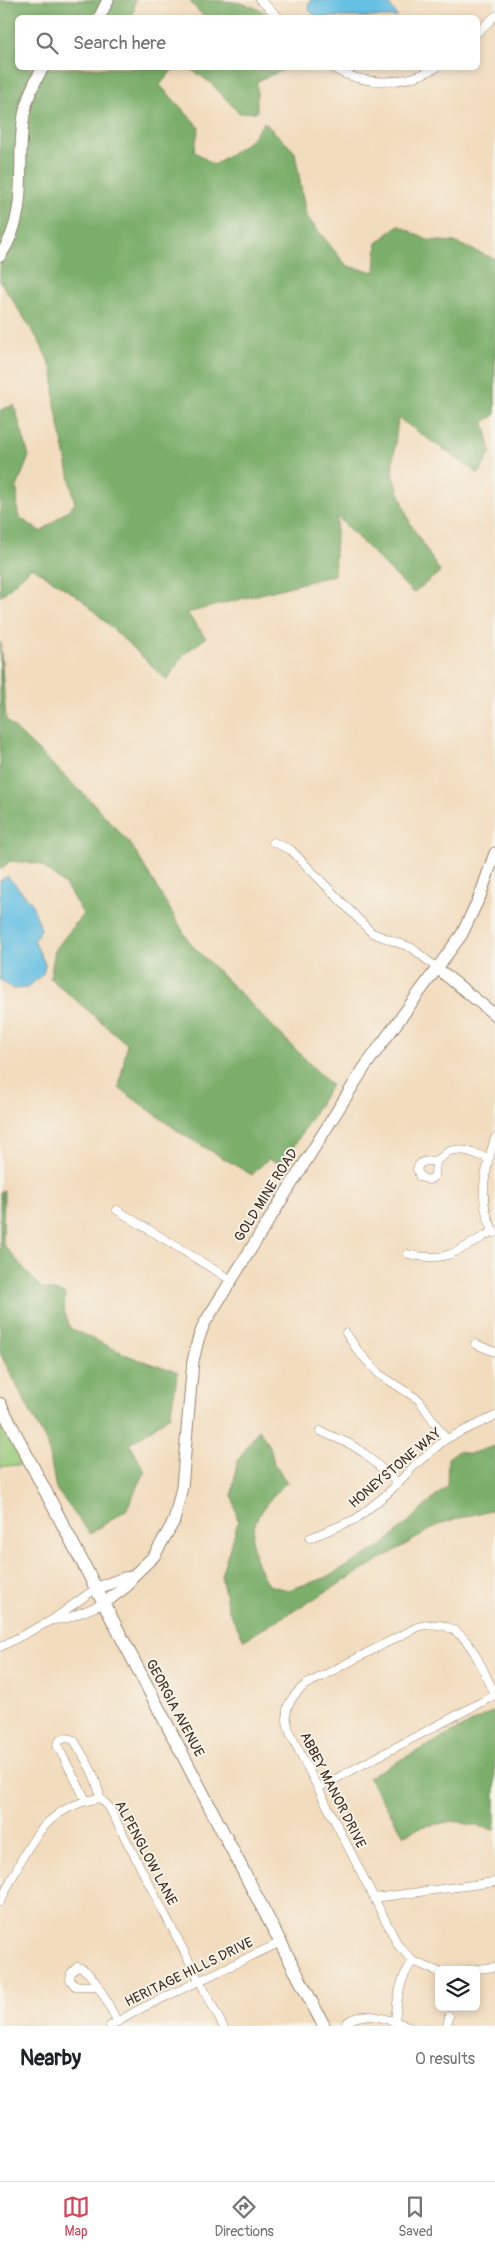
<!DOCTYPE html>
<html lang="en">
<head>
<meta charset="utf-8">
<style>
  body { margin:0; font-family:Pangolin,sans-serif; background:#f2f2f2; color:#202124 }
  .controls { position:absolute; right:15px; bottom:15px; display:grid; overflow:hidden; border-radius:8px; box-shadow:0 2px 8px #0003 }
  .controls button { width:45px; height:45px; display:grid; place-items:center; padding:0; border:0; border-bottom:1px solid #e0e0e0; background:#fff; color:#202124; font:25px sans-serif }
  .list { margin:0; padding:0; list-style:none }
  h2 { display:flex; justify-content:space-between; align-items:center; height:65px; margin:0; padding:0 20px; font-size:21px }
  h2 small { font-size:16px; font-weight:400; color:#757577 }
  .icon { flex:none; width:28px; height:28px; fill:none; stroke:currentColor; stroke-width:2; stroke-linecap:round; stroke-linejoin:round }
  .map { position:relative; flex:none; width:495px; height:2026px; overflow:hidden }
  .search { position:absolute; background:#fff; box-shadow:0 2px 8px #0003; left:15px; right:15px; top:15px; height:55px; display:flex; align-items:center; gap:12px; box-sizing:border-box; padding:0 18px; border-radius:8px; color:#757577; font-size:19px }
  .sheet { height:155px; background:#fff }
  nav { display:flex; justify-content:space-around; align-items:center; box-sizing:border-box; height:70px; border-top:1px solid #e0e0e0; background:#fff; font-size:14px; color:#757577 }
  nav a { display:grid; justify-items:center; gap:2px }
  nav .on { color:#d1495b }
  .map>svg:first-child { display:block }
  .green { fill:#98ca7a; stroke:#6a7a4c }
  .forest { fill:#7aae6a; stroke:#5a6c44 }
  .water { fill:#65c0e3; stroke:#507580 }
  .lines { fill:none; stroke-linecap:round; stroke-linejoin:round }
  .street-casing { stroke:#96836e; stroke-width:9 }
  .secondary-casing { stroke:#96836e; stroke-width:13 }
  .primary-casing { stroke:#96836e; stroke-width:14 }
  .street { stroke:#fff; stroke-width:8 }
  .secondary { stroke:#fff; stroke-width:11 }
  .primary { stroke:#fff; stroke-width:12 }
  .labels { text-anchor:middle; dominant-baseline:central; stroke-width:4; stroke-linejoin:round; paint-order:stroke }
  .street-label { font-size:14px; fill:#3b2a1e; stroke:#f7f3e8 }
</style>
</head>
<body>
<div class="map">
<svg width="495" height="2026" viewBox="0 0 495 2026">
  <rect width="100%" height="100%" fill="#f7f3e8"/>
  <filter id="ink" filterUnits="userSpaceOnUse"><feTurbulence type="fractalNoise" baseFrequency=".02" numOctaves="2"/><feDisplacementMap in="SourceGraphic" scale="10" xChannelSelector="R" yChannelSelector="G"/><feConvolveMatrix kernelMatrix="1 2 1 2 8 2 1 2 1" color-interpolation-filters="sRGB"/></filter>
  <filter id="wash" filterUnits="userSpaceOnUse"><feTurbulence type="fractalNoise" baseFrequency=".0096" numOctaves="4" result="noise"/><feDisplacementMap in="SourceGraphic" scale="20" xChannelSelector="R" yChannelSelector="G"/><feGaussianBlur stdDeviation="1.12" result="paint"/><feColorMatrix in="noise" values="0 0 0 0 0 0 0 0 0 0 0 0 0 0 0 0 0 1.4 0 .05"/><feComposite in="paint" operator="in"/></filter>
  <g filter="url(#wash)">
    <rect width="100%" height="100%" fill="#f2dcbe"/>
    <polygon class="green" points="0,1415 25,1464 0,1467"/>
    <g class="forest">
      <polygon points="0,0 135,0 133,17 18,18 18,68 174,68 160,85 199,127 194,151 214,165 251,140 264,122 295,152 306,216 347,266 375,272 377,243 398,225 427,240 454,242 495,259 495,415 484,422 491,452 479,474 398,418 392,472 410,523 440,572 413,593 337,517 334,575 187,613 206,638 184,654 167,680 80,598 32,567 0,597 0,410 14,405 29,456 17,487 18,516 41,532 75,504 55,405 53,371 39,341 0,281 0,268 4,251 0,256"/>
      <path d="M191 0C219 0 252 0 270 17H204L191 3Z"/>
      <polygon points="189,68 288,68 257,81 257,112 239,113 211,83"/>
      <polygon points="0,642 6,720 94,804 132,846 190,943 331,1085 283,1164 268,1159 252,1175 182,1134 119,1088 127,1044 50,978 55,950 83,914 66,886 40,864 10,861 0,870"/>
      <polygon points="4,1190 3,1244 41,1288 65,1294 64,1312 71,1329 134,1358 178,1372 170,1416 130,1444 145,1472 126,1510 90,1534 56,1489 48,1446 0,1353 0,1192"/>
      <path d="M259 1429 271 1450 274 1464 287 1482C250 1516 241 1540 268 1585L288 1590 325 1578 382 1546 447 1486 448 1458 458 1451 469 1454 495 1446V1509L442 1523 244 1640 228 1609 221 1575 238 1522 232 1494 237 1462Z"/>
      <polygon points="495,1710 495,1830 453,1821 421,1827 404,1835 368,1777"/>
    </g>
    <g class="water">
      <polygon points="310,0 385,0 395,12 397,17 315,17 308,8"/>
      <polygon points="7,876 31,902 41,929 34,941 45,964 43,974 27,988 13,989 0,980 0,881"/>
    </g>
  </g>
  <g filter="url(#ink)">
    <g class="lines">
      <defs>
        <g id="street">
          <polyline points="260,0 280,18"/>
          <polyline points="478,32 495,16"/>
          <path d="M332 68C365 86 402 86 436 68"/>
          <polyline points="273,842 291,850 372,933 412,948 438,969"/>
          <path d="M495 1138C485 1169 476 1203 495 1233"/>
          <path d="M436 1160 435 1176 429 1180 420 1177 417 1169C421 1158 427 1163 436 1160 441 1159 445 1153 450 1151 462 1147 477 1155 488 1158"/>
          <polyline points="117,1210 231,1280"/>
          <path d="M408 1254C447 1264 461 1249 493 1231"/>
          <polyline points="346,1333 358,1351 379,1374 419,1400 446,1439"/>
          <polyline points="475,1344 495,1352"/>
          <polyline points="320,1431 350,1444 364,1453 398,1483"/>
          <polyline points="310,1538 356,1519 388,1493 416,1464 446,1439 495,1416"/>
          <polyline points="95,1589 52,1620 65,1619 103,1604"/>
          <polyline points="0,1647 52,1620"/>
          <polyline points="318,1788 495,1695"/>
          <path d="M86 1800 57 1745 60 1740 67 1738 74 1740C85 1759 97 1776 100 1798L109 1807 223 2026"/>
          <polyline points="374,1898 495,1882"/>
          <path d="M0 1902C26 1853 38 1808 100 1798"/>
          <polyline points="469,1970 495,1967"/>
          <path d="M439 1972 413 1961 398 1945 291 1735C282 1712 286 1701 305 1685L417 1627C465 1613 477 1660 495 1694"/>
          <path d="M97 1986H75L70 1980 71 1973 77 1967C92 1967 110 2008 117 2021"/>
          <path d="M395 2022C397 2000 399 1979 413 1961"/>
          <path d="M346 2023C364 2008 388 2020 408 2026"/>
          <polyline points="110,2026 140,2009 281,1942"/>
          <polyline points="447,2026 449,2016"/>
        </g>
        <g id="secondary">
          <polyline points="99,18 108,0"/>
          <path d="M0 256C41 197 0 131 43 68"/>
          <polyline points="438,969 495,1015"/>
          <polyline points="95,1589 124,1578 132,1577"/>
          <polyline points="103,1604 128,1585 132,1577 154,1556 174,1521 182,1487 193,1361 198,1340 204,1324 364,1068 462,934 480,896 495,853"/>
        </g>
        <polyline id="primary" points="0,1404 324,2026"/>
      </defs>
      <use href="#street" class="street-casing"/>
      <use href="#secondary" class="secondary-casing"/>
      <use href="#primary" class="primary-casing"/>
      <use href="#street" class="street"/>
      <use href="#secondary" class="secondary"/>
      <use href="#primary" class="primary"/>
    </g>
  </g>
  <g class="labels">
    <g class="street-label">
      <text transform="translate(266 1195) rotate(-58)">GOLD MINE ROAD</text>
      <text transform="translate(395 1468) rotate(-40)">HONEYSTONE WAY</text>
      <text transform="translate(175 1708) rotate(62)">GEORGIA AVENUE</text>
      <text transform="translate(333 1790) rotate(63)">ABBEY MANOR DRIVE</text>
      <text transform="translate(146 1853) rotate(62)">ALPENGLOW LANE</text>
      <text transform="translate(189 1972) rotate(-26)">HERITAGE HILLS DRIVE</text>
    </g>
  </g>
</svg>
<div class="controls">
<button><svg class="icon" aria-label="layers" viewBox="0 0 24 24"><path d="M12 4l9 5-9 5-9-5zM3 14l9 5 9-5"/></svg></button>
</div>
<div class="search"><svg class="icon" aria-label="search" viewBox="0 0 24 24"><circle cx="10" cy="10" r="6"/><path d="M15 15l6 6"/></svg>Search here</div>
</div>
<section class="sheet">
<h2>Nearby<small>0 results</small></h2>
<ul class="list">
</ul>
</section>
<nav>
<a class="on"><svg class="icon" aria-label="map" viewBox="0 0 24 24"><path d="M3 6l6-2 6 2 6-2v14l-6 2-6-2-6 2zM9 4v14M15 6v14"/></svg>Map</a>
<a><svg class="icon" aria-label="directions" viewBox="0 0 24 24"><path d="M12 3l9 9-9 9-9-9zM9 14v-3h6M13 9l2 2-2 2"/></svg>Directions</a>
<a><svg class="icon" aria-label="saved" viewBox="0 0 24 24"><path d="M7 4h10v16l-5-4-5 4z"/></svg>Saved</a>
</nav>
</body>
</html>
